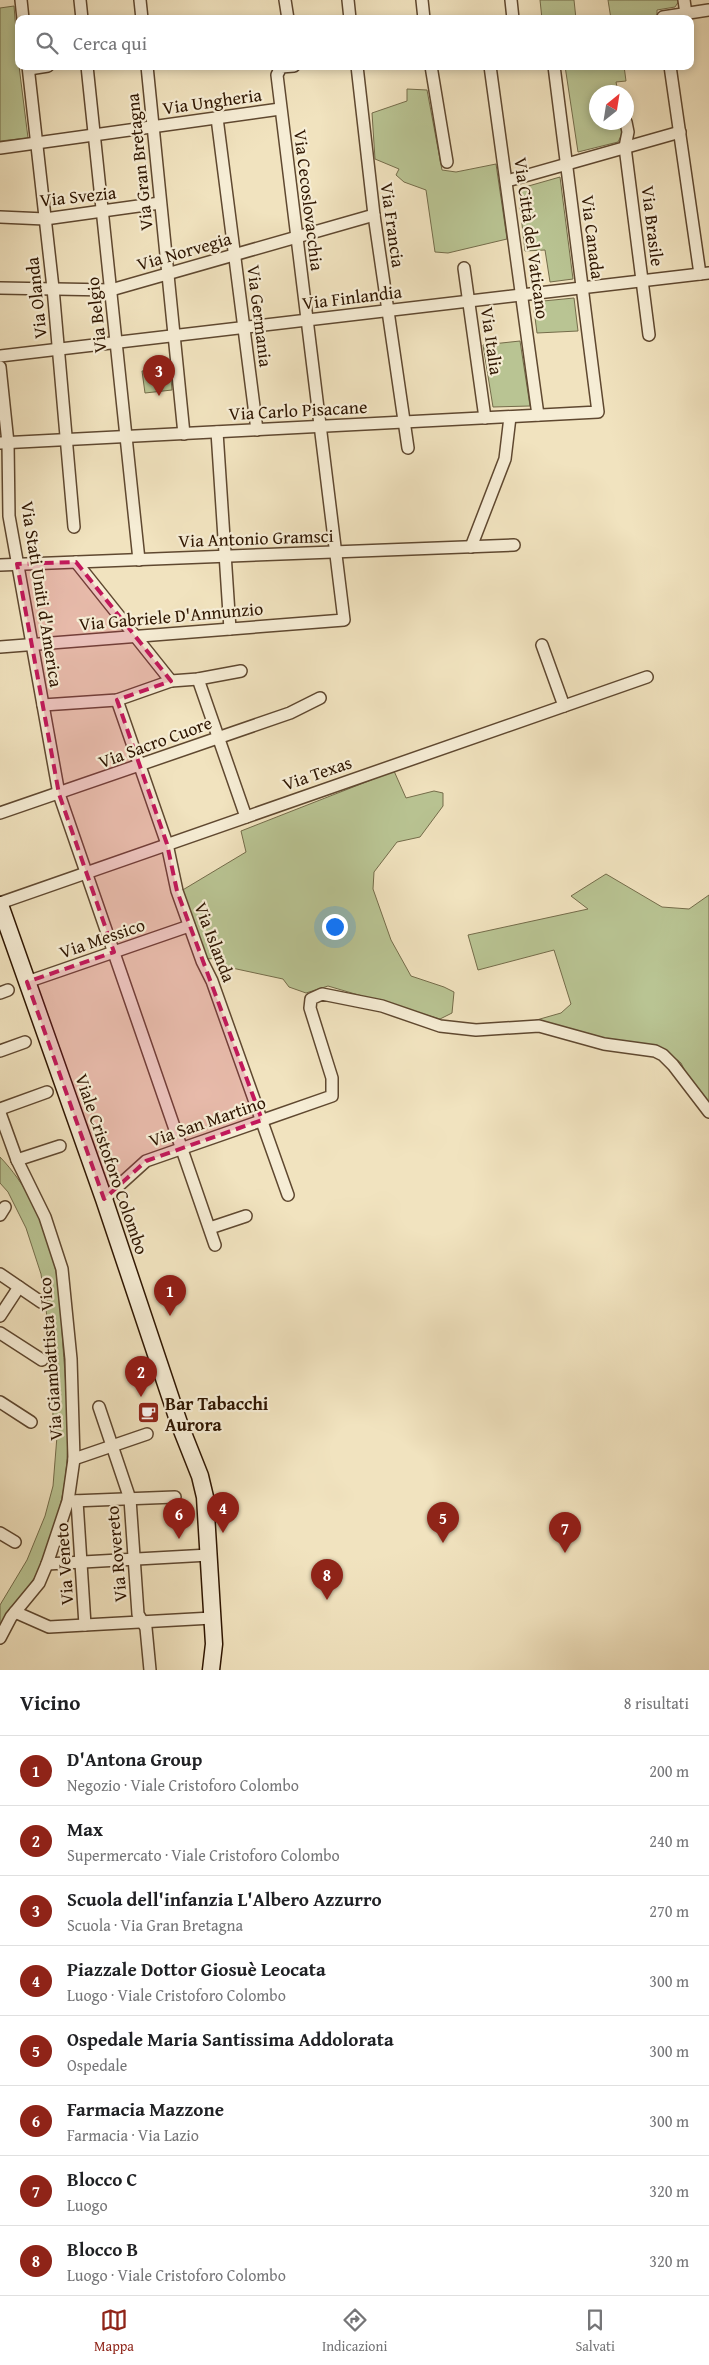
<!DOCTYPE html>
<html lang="it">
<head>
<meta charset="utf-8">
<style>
  body { margin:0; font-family:"Gentium Book Plus",serif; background:#f6f6f6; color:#202124 }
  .compass { position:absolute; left:589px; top:85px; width:45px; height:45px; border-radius:50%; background:#fff; box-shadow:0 2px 8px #0003; rotate:30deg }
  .you { position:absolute; left:334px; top:926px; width:18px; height:18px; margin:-12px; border:4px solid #fff; border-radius:50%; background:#1a73e8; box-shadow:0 0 0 8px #1a73e833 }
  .badge { display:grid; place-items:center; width:32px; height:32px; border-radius:50%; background:#8f2418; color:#fff; font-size:16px; font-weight:700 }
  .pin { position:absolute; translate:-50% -41px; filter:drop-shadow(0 1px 2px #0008) }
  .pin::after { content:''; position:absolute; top:26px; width:18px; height:15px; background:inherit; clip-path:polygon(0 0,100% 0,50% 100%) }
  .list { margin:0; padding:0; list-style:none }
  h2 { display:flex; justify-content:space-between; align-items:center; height:65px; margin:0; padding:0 20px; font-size:21px }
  h2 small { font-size:16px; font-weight:400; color:#757577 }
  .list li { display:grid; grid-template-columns:32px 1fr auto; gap:15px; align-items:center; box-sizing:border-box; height:70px; padding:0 20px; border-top:1px solid #e0e0e0 }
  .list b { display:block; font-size:19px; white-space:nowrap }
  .list p { margin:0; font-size:16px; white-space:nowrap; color:#757577 }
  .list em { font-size:16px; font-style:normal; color:#757577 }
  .icon { flex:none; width:28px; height:28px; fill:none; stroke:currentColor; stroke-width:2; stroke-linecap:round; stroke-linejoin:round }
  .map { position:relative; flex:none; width:709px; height:1670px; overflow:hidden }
  .search { position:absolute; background:#fff; box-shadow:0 2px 8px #0003; left:15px; right:15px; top:15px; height:55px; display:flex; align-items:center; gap:12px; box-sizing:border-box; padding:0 18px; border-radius:10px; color:#757577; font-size:19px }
  .sheet { height:625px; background:#fff }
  nav { display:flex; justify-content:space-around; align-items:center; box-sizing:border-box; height:70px; border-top:1px solid #e0e0e0; background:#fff; font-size:14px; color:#757577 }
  nav a { display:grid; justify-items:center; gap:2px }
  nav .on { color:#8f2418 }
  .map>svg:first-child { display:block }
  .green { fill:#b9c493; stroke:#746c4a }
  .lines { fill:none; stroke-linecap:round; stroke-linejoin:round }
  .street-casing { stroke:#5f4830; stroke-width:14 }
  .secondary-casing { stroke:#2e1500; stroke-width:19 }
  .street { stroke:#f6edd5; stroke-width:11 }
  .secondary { stroke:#f6edd5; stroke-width:16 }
  .marked { fill:#c2185b; fill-opacity:0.2; stroke:#c2185b; stroke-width:4; stroke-dasharray:10 6; stroke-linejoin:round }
  .labels { text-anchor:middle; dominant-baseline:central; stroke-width:4.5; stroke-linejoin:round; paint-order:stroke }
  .street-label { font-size:18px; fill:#2e1500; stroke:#f6edd5 }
  .poi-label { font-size:18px; font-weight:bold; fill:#2e1500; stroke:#f6edd5; text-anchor:start }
</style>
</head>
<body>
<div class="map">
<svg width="709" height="1670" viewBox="0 0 709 1670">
  <rect width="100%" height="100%" fill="#f1e3bf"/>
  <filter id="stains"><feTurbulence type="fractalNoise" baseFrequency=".004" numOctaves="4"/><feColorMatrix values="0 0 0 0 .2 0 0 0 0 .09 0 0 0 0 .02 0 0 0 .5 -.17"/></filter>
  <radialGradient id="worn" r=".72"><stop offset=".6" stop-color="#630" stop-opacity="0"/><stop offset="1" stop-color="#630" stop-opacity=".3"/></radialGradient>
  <g class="green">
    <polygon points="540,0 574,0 576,19 542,19"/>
    <polygon points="608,0 679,0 679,1 675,7 657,10 657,19 611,19"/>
    <polygon points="14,6 19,66 28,138 0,141 0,8"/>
    <polygon points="565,66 624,66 626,81 616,82 618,92 596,92 596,122 622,123 623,132 618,142 578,152"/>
    <polygon points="407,89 427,90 442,170 456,172 496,164 507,239 448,253 435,252 426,190 404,182 396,175 399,169 375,159 372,113 407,101"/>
    <polygon points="560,177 573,279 550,282 545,250 525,251 518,189"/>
    <polygon points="574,298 578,331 537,333 533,302"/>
    <polygon points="520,341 530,406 493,407 483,345"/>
    <polygon points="170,368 172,390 145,393 142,371"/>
    <polygon points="394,771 406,798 434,791 443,793 443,806 420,837 397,842 374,872 373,889 391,940 411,976 444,987 454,992 452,1013 440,1019 328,986 306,993 289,987 283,979 218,965 217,958 207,959 181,891 246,852 241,831"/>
    <polygon points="606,874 662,907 689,909 709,895 709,1103 687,1075 681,1063 666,1051 605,1040 543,1021 519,1025 561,1013 571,1004 554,950 478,970 468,935 588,909 571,896"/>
    <path d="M0 1157C25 1183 43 1218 52 1253 60 1284 61 1315 63 1347 67 1403 74 1465 56 1520 50 1539 44 1564 33 1580 23 1596 10 1610 0 1627V1605L27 1560 45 1516 53 1486 57 1436 53 1415 49 1331 41 1274 26 1228 8 1192 0 1183Z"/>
  </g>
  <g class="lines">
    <defs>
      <g id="street">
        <polyline points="21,0 23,19"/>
        <polyline points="80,0 82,19"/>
        <polyline points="140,0 142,19"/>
        <polyline points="285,0 288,19"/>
        <polyline points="348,0 350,19"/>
        <polyline points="422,0 424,19"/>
        <polyline points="511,0 513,19"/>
        <polyline points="684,0 686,14"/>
        <polyline points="664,19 663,17 709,10"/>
        <polyline points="28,66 53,288 74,527"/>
        <polyline points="87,66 139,560"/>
        <polyline points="147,66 184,434"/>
        <polyline points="357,66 374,215 408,448"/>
        <polyline points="431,66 447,162"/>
        <polyline points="490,66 538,415"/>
        <polyline points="670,66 700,274"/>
        <polyline points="29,69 48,66"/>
        <polyline points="217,118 257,430"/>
        <polyline points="626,122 628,132 625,147 649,335"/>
        <polyline points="0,148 280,109"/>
        <polyline points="507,181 680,132"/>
        <polyline points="0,217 45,219 160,203"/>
        <polyline points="464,268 485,418"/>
        <polyline points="0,288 111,290 374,215"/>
        <polyline points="0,356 709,273"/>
        <polyline points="0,367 8,443 9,516 59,794 215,1245"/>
        <polyline points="217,432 230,629"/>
        <polyline points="0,443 598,412 554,66"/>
        <polyline points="471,547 505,459 510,417"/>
        <polyline points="76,562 171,681"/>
        <polyline points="0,565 514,545"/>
        <polyline points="542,645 564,706"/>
        <polyline points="0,647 344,620 277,75 281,67 294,66"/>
        <polyline points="198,679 246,817"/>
        <polyline points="117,700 167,844 177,891 202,961 212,981 288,1195"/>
        <polyline points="43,705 117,700 171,681 198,679 241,671"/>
        <polyline points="0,813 290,713 320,698"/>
        <polyline points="0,903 647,677"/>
        <polyline points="27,982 189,926"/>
        <polyline points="0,993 8,990"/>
        <polyline points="0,1051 25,1042"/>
        <polyline points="0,1109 47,1092"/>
        <polyline points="0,1113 17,1160 45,1217 62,1269 71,1359 74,1459 68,1501 47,1564 39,1583 11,1617 0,1638"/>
        <polyline points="17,1160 60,1146"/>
        <polyline points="104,1199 146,1161 332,1096 332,1078 310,1008 311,999 322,994 382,1006 440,1026 476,1030 539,1026 604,1044 655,1051 663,1055 673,1065 709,1112"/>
        <polyline points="0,1215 5,1207"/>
        <polyline points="210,1228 246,1216"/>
        <polyline points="0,1274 41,1302"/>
        <polyline points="0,1316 19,1287"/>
        <polyline points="0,1333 42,1360"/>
        <polyline points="0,1402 31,1422"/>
        <polyline points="99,1407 130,1499 138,1614 146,1628 150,1670"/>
        <polyline points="74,1459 147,1434"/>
        <polyline points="72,1501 175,1497"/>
        <polyline points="77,1501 85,1625"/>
        <polyline points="0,1533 15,1542"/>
        <polyline points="47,1564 209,1555"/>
        <polyline points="15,1612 49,1627 212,1618"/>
      </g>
      <polyline id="secondary" points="0,905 104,1199 179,1423 200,1476 205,1497 214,1644 211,1670"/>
    </defs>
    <use href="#street" class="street-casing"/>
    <use href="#secondary" class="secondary-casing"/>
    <use href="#street" class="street"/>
    <use href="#secondary" class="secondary"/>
  </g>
  <path class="marked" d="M76 562 171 681 117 700 167 844 177 891 262 1120 146 1161 104 1199 27 982 114 952 59 794 17 564Z"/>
  <defs>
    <symbol id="cafe-square" viewBox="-11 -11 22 22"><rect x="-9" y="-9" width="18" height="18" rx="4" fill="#8f2418" stroke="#f6edd5"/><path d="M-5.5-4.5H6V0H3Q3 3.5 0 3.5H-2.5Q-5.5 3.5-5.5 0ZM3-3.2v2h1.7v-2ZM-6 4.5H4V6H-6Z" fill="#fff"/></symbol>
  </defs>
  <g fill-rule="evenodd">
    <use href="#cafe-square" x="136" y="1400" width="25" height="25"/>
  </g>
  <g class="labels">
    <g class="street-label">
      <text transform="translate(212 101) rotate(-8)">Via Ungheria</text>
      <text transform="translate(139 162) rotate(-96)">Via Gran Bretagna</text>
      <text transform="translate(78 196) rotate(-6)">Via Svezia</text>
      <text transform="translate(309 200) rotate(83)">Via Cecoslovacchia</text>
      <text transform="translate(393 225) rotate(82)">Via Francia</text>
      <text transform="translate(653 226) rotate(83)">Via Brasile</text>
      <text transform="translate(593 237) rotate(83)">Via Canada</text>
      <text transform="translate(532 238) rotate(82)">Via Città del Vaticano</text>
      <text transform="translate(184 251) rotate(-16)">Via Norvegia</text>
      <text transform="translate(352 297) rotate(-7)">Via Finlandia</text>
      <text transform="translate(36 298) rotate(-96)">Via Olanda</text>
      <text transform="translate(96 315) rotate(-96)">Via Belgio</text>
      <text transform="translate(260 316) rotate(83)">Via Germania</text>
      <text transform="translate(492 341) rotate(82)">Via Italia</text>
      <text transform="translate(298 410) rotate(-3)">Via Carlo Pisacane</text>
      <text transform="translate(256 538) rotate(-2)">Via Antonio Gramsci</text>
      <text transform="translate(42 594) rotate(81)">Via Stati Uniti d'America</text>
      <text transform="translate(171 616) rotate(-5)">Via Gabriele D'Annunzio</text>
      <text transform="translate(155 742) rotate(-20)">Via Sacro Cuore</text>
      <text transform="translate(317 773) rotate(-19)">Via Texas</text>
      <text transform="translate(102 938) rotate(-19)">Via Messico</text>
      <text transform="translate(215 942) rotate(69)">Via Islanda</text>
      <text transform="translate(207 1121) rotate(-19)">Via San Martino</text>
      <text transform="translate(112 1164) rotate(71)">Viale Cristoforo Colombo</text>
      <text transform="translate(50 1359) rotate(-94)">Via Giambattista Vico</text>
      <text transform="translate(116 1554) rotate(-95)">Via Rovereto</text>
      <text transform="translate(64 1564) rotate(-94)">Via Veneto</text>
    </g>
    <g class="poi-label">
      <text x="165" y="1403">Bar Tabacchi<tspan x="165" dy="21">Aurora</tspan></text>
    </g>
  </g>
  <rect width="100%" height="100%" filter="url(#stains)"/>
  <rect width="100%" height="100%" fill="url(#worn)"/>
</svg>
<svg class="compass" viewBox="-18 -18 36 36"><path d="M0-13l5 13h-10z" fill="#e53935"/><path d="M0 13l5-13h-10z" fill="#757577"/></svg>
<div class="you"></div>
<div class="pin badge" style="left:170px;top:1316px">1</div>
<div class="pin badge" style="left:141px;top:1397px">2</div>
<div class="pin badge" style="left:159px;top:396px">3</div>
<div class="pin badge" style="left:223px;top:1533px">4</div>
<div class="pin badge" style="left:443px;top:1543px">5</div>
<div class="pin badge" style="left:179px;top:1539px">6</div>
<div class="pin badge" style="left:565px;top:1553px">7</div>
<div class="pin badge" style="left:327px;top:1600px">8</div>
<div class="search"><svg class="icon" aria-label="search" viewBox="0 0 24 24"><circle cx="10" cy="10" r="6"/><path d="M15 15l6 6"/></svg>Cerca qui</div>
</div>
<section class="sheet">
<h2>Vicino<small>8 risultati</small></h2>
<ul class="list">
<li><span class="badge">1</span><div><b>D'Antona Group</b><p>Negozio · Viale Cristoforo Colombo</p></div><em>200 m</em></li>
<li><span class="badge">2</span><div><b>Max</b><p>Supermercato · Viale Cristoforo Colombo</p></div><em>240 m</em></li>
<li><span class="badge">3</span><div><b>Scuola dell'infanzia L'Albero Azzurro</b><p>Scuola · Via Gran Bretagna</p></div><em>270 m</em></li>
<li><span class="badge">4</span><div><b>Piazzale Dottor Giosuè Leocata</b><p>Luogo · Viale Cristoforo Colombo</p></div><em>300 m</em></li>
<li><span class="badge">5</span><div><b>Ospedale Maria Santissima Addolorata</b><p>Ospedale</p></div><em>300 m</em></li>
<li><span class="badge">6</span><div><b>Farmacia Mazzone</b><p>Farmacia · Via Lazio</p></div><em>300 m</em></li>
<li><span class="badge">7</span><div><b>Blocco C</b><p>Luogo</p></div><em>320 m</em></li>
<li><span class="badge">8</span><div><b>Blocco B</b><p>Luogo · Viale Cristoforo Colombo</p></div><em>320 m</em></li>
</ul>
</section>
<nav>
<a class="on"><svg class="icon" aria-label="map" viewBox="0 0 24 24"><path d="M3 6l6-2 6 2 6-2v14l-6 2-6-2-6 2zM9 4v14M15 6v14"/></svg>Mappa</a>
<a><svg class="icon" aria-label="directions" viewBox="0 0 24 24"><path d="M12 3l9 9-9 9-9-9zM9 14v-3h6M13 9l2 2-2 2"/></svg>Indicazioni</a>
<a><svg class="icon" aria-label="saved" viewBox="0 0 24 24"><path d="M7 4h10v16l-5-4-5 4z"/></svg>Salvati</a>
</nav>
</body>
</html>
